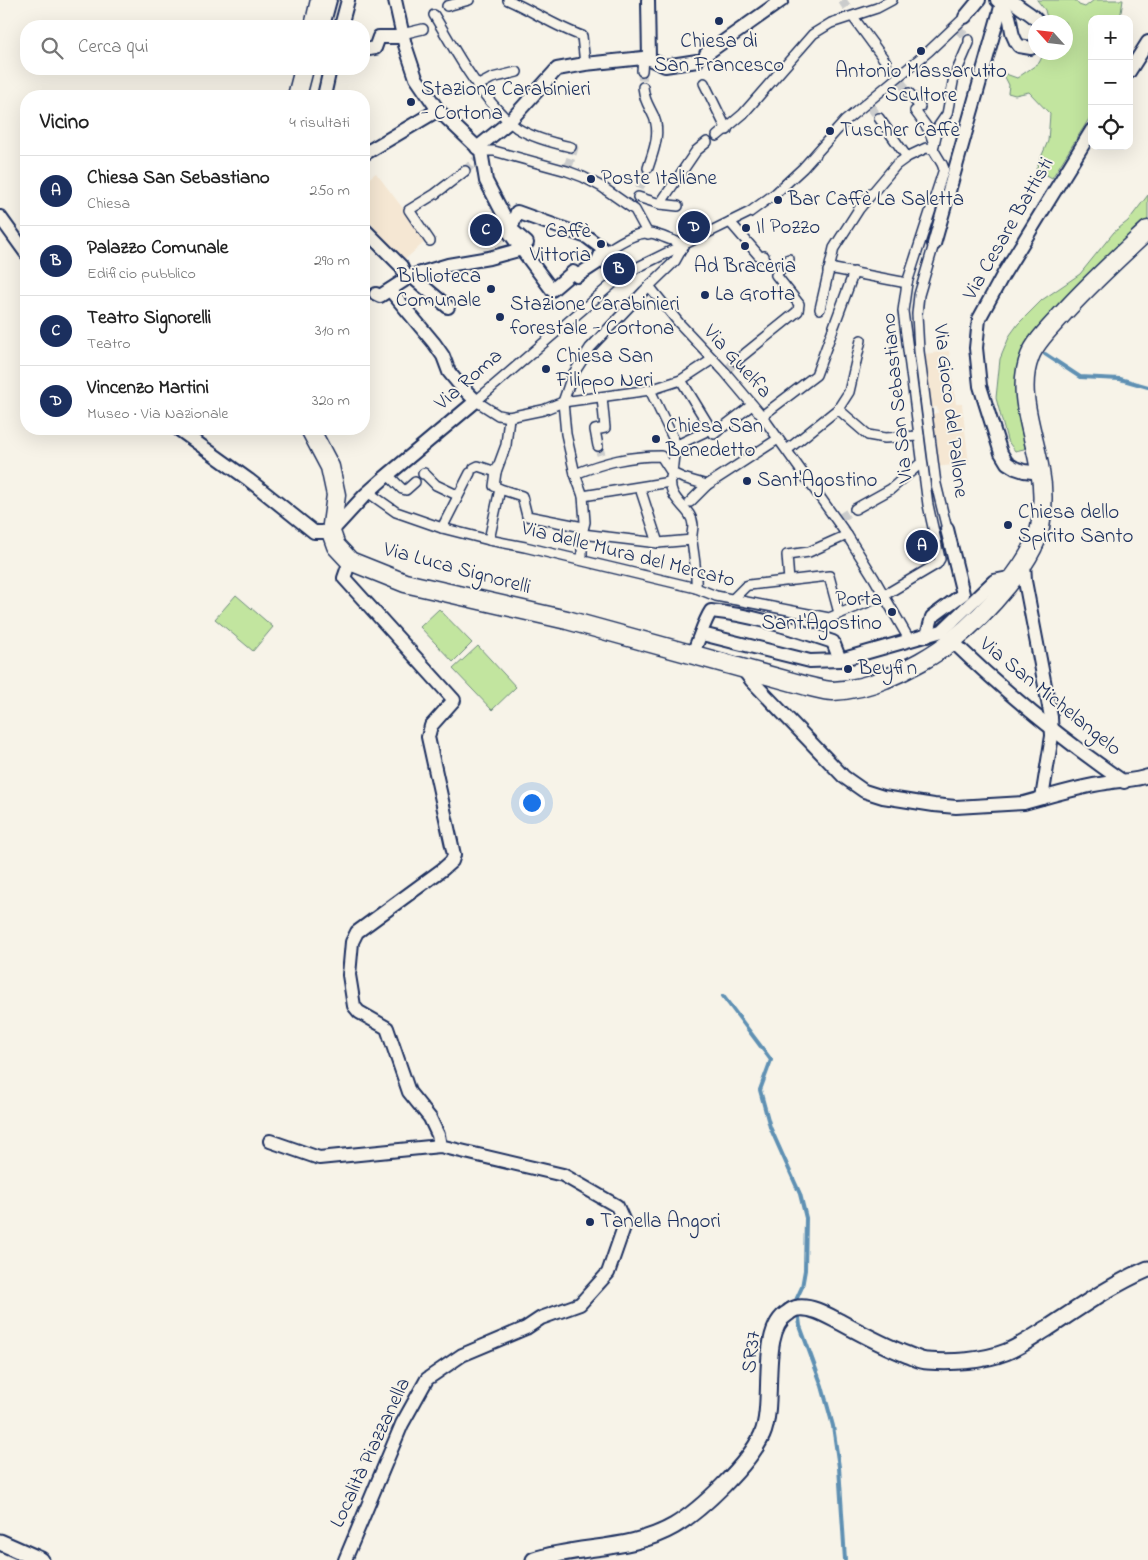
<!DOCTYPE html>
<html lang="it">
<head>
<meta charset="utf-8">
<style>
  body { margin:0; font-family:"Indie Flower",sans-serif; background:#f6f6f6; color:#222 }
  .controls { position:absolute; right:15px; top:15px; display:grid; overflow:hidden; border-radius:10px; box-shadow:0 5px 20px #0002 }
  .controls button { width:45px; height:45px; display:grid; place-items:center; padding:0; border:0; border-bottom:1px solid #e0e0e0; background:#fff; color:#222; font:25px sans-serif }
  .compass { position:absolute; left:1028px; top:15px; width:45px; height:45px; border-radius:50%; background:#fff; box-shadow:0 5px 20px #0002; rotate:297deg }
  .you { position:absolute; left:531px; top:802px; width:18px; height:18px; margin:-12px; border:4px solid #fff; border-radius:50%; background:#1a73e8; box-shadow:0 0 0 8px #1a73e833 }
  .badge { display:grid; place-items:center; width:32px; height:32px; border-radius:50%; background:#1b2f5e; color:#fff; font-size:16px; font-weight:700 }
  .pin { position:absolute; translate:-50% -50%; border:2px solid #fff; box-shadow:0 1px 5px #0006 }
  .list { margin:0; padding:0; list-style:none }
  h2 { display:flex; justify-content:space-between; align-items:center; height:65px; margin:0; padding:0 20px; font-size:21px }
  h2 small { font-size:16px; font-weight:400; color:#767676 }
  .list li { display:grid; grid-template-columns:32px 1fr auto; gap:15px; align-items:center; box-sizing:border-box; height:70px; padding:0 20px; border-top:1px solid #e0e0e0 }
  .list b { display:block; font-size:19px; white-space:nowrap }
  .list p { margin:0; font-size:16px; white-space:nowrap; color:#767676 }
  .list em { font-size:16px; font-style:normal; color:#767676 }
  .icon { flex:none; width:28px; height:28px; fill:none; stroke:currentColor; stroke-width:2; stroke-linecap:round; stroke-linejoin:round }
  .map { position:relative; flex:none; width:1148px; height:1560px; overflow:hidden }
  .search { position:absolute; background:#fff; box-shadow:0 5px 20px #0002; left:20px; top:20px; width:350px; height:55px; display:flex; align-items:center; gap:12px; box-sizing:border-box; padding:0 18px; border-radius:20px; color:#767676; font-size:19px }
  .panel { position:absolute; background:#fff; box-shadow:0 5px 20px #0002; left:20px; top:90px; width:350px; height:345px; border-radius:20px }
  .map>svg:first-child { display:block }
  .built { fill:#f5e7d3 }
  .green { fill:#c2e59f; stroke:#6e8a7e }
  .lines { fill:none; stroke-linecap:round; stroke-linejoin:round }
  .stream { stroke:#5e90b3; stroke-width:4 }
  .pedestrian-tunnel { stroke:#cbcccc; stroke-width:9; stroke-dasharray:9 4.5; stroke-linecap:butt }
  .pedestrian-casing { stroke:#1b2f5e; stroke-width:12 }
  .minor-casing { stroke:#1b2f5e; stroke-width:16 }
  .tertiary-casing { stroke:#1b2f5e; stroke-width:19 }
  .secondary-casing { stroke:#1b2f5e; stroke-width:21 }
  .pedestrian { stroke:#f7f3e8; stroke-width:9 }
  .minor { stroke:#f7f3e8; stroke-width:12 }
  .tertiary { stroke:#f7f3e8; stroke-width:15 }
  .secondary { stroke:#f7f3e8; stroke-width:18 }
  .poi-dot { fill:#1b2f5e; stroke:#f7f3e8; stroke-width:2 }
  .labels { text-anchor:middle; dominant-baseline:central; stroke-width:4; stroke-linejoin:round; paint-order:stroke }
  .poi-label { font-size:21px; fill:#1b2f5e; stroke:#f7f3e8; text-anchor:start }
  .street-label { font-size:21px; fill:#1b2f5e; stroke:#f7f3e8 }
</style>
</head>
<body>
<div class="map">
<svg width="1148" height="1560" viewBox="0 0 1148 1560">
  <rect width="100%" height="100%" fill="#f7f3e8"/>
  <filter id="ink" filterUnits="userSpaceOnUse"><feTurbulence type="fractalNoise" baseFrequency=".02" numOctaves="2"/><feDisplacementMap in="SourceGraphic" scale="10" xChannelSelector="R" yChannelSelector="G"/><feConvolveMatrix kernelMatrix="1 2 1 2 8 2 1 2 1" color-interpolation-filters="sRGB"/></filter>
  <g filter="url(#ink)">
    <g class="built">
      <polygon points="376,173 427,240 401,263 364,215 364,182"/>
      <polygon points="949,351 956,404 962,404 969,463 936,467 933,444 937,443 937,438 933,439 930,414 938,413 937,407 930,408 924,354"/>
    </g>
    <g class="green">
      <polygon points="1037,0 1075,0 1079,5 1085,7 1094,0 1123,0 1120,19 1092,19 1092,114 1052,178 1036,169 1048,141 1050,114 1029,92 1015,95 1008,93 1009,85 1003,73 1017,78 1039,63 1044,53 1066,52 1066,22 1048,22 1045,10"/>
      <polygon points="1148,195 1148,219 1037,331 1027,444 1024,449 1015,451 1007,440 996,398 1000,359 1010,335 1018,324 1042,300 1080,274 1114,232 1128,221"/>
      <polygon points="236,595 273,627 253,651 215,619"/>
      <polygon points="439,609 472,643 453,662 420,627"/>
      <polygon points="478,646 516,687 492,710 453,669"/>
    </g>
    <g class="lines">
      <g class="stream">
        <polyline points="1045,354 1080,377 1120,379 1148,387"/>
        <polyline points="723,996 771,1060 760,1090 770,1127 800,1194 806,1218 805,1270 802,1287 796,1300 797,1303"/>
        <polyline points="798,1310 800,1326 822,1386 833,1426 839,1467 845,1560"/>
      </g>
      <g class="pedestrian-tunnel">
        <polyline points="842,0 853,17"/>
        <polyline points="958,29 969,40"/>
        <polyline points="886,62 896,74"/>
        <polyline points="642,71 643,87"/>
        <polyline points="900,81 909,93"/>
        <polyline points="870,106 879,118"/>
        <polyline points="568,167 574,148 571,147"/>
        <polyline points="465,171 476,160"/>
        <polyline points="639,189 648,168"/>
        <polyline points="727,370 736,361"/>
        <polyline points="598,446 603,460"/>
        <polyline points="840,518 855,509"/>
      </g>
      <defs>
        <g id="pedestrian">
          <path d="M508 0C533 11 556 27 582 36L585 64"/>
          <polyline points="447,6 469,0"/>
          <path d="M434 15C453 47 470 79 495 107 502 115 509 122 517 128 533 138 553 143 571 147"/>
          <polyline points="853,17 886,62"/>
          <polyline points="402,34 423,29"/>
          <polyline points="642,71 643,58"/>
          <polyline points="956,73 969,43 969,40"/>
          <polyline points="704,83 727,130"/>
          <polyline points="477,86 492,78 517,72"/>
          <path d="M643 87C645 102 648 104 654 117 661 134 653 152 648 168"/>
          <polyline points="909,93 920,107 915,111 929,130 934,144"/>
          <polyline points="879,118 907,157"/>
          <polyline points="717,136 743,114 813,34 831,23 877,8 892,0"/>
          <polyline points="933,149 938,127 947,114 954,77"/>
          <polyline points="481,151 494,151 567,171 583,177 602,187 635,210 648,234"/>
          <polyline points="638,197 660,204 678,206"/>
          <polyline points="660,204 696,151 707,142"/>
          <polyline points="730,222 761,258 764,256"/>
          <polyline points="430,241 409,210 435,194 465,171"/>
          <polyline points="934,244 919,295 917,314 919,351 936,484 947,529"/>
          <path d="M600 255C615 246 636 229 655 234 665 237 674 242 685 244"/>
          <polyline points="828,271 834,269 907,283"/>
          <polyline points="628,272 750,212 776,193 803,168 845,121 929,51 965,17"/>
          <polyline points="618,279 476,401 498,415 509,417 543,410 563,402 650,390 681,380 713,359"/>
          <polyline points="649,286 679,323 725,372 762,416 847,535 874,578 910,641"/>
          <polyline points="736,361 798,311 799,304 776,275 789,259"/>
          <polyline points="681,380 714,434 752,405"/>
          <polyline points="650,390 674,440 675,446 711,429"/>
          <polyline points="838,409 868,435 885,438 919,436"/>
          <polyline points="762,416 816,375 854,272"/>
          <polyline points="598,446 595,430 605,428 602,397"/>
          <polyline points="675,446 672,473 683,478 707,485"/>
          <polyline points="787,450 838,409 849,392 861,340"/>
          <polyline points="474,468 478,466 496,472 506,445 509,417"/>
          <polyline points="496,472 494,486 500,489 522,496 527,516 583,527"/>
          <polyline points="423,474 424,473 436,485 457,495"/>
          <path d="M575 474C605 462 629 456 661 456L672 473C664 501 692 506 693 525 693 530 691 536 692 541 694 558 697 570 696 588"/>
          <polyline points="388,475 402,489 406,490 415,482"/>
          <polyline points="640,488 658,543"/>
          <polyline points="369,493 396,512 442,528 489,540 525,547 696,588 716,596 829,618 883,596 937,564 940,559 928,505 903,311 907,283 944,169 942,164 933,149 926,148 907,157 896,165 859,209 834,248 820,309"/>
          <polyline points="583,496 670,482"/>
          <polyline points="690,502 707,485 778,439"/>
          <polyline points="855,509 891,489 922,462"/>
          <polyline points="442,528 470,473"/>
          <polyline points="582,534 658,543 692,540"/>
          <polyline points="489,540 500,489"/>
          <polyline points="582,560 582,534 585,522 583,496 575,474 566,434 563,402 572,376 590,348 644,291 675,261 684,245"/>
          <polyline points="789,581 787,555 809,552 847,535"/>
          <polyline points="733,599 746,586 749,585 829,576 839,613"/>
        </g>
        <g id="minor">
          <polyline points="648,0 649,59"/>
          <path d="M997 0C1018 18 1005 29 1019 46L1031 48 1036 44"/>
          <path d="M1012 0C1019 9 1033 13 1038 22"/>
          <polyline points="965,17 979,0"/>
          <polyline points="323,26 330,0"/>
          <polyline points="341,26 348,0"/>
          <polyline points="364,50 375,48 379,37 402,37"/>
          <polyline points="706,54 782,0"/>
          <polyline points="1129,72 1148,42"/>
          <polyline points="324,96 330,69"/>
          <polyline points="477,148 509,122 557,69 585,64 643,58 649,59 665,66 697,61"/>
          <polyline points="364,154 438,110"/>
          <polygon points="517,212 587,237 603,249 597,263 577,276 573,272 552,290 508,231 511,229"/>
          <polyline points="0,217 26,253"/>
          <polyline points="364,229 401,266 407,279"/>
          <polyline points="934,244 1003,0"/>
          <polyline points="411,276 448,307"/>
          <polyline points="376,294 380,296 411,276 448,265 489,258 522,249 527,243 511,229 486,181 481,151 438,110 416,78 405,45 395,0"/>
          <polyline points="178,429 249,480 314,532 331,532 365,495 383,479 476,401 458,383 449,372 443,356 434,343 390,290"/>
          <polyline points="1041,473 1024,471 1015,468 1007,463 1001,453 980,386 976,348 979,319 1003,275 1092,130"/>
          <polyline points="350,561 344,578 454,700 431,726 428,737 454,855 452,861 443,869 357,932 352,942 349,975 354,1006 359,1012 387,1028 409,1092 430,1118 438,1135 440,1146"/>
          <path d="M1024 562 1025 581 1051 717 1052 736 1042 798C1063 792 1084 786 1106 783 1120 780 1134 781 1148 776"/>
          <polyline points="927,636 932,617 963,594 947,529"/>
          <path d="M952 641C1006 693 1063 740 1124 782"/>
          <path d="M692 655C699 641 703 623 711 611 753 615 794 629 833 642L840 660 810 661 702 634"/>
          <polyline points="840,660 942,631 994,581 1014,577"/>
          <polyline points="742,668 752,681 844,777 864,791 883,797 934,805 956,807 1024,803 1042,798"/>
          <polyline points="270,1141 319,1158 440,1146 563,1175 617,1206 625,1224 608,1273 580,1304 541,1318 526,1328 462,1355 427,1379 402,1424 345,1560"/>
        </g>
        <g id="tertiary">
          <polyline points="0,1542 41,1560"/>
          <path d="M534 1560C579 1545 631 1551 674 1526 701 1510 749 1464 762 1435 776 1404 758 1330 788 1313 790 1311 795 1308 798 1308 812 1306 828 1316 840 1322 862 1334 884 1346 908 1355 914 1357 921 1361 927 1361 952 1363 983 1361 1006 1352 1021 1346 1035 1336 1048 1328 1080 1307 1113 1284 1148 1269"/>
        </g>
        <g id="secondary">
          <polyline points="314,26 320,0"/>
          <polyline points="297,96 304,69"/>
          <path d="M310 429 330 467 336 495 331 532 336 546 350 561 405 583 567 620 807 686C816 688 825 691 833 691 850 690 869 686 885 679 907 670 935 655 953 640 982 617 1039 558 1041 520 1043 505 1043 486 1040 471 1035 435 1015 393 1030 356 1035 343 1047 331 1057 320 1085 288 1117 259 1148 230"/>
        </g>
      </defs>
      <use href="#pedestrian" class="pedestrian-casing"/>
      <use href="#minor" class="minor-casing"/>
      <use href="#tertiary" class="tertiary-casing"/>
      <use href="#secondary" class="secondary-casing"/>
      <use href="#pedestrian" class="pedestrian"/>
      <use href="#minor" class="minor"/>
      <use href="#tertiary" class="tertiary"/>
      <use href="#secondary" class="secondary"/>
    </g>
  </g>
  <g class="poi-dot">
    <circle cx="719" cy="21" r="5"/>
    <circle cx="921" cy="51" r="5"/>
    <circle cx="411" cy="102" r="5"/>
    <circle cx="830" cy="131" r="5"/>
    <circle cx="591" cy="179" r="5"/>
    <circle cx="778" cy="200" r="5"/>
    <circle cx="746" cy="228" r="5"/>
    <circle cx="601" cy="244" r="5"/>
    <circle cx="745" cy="246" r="5"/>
    <circle cx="491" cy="289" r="5"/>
    <circle cx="705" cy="295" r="5"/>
    <circle cx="500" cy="317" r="5"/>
    <circle cx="546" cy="369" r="5"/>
    <circle cx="656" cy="439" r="5"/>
    <circle cx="747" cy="481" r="5"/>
    <circle cx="1008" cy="525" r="5"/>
    <circle cx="892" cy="612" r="5"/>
    <circle cx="848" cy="669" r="5"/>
    <circle cx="590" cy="1222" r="5"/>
  </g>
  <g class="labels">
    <g class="poi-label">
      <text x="719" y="42" text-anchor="middle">Chiesa di<tspan x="719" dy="24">San Francesco</tspan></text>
      <text x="921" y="72" text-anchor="middle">Antonio Massarutto<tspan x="921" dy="24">Scultore</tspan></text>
      <text x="421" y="90">Stazione Carabinieri<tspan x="421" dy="24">- Cortona</tspan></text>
      <text x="840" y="131">Tuscher Caffè</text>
      <text x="601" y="179">Poste Italiane</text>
      <text x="788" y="200">Bar Caffè La Saletta</text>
      <text x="756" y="228">Il Pozzo</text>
      <text x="591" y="232" text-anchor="end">Caffè<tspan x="591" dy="24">Vittoria</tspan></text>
      <text x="745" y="267" text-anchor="middle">Ad Braceria</text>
      <text x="481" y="277" text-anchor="end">Biblioteca<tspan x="481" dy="24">Comunale</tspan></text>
      <text x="715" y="295">La Grotta</text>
      <text x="510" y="305">Stazione Carabinieri<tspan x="510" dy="24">forestale - Cortona</tspan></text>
      <text x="556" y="357">Chiesa San<tspan x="556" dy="24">Filippo Neri</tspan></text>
      <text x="666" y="427">Chiesa San<tspan x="666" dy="24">Benedetto</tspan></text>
      <text x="757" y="481">Sant'Agostino</text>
      <text x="1018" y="513">Chiesa dello<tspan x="1018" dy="24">Spirito Santo</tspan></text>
      <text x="882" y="600" text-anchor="end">Porta<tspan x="882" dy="24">Sant'Agostino</tspan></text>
      <text x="858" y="669">Beyfin</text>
      <text x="600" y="1222">Tanella Angori</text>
    </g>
    <g class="street-label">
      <text transform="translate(1009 229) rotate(-60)">Via Cesare Battisti</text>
      <text transform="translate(737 362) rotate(48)">Via Guelfa</text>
      <text transform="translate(469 380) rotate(-41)">Via Roma</text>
      <text transform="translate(898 398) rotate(-96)">Via San Sebastiano</text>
      <text transform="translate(950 411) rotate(83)">Via Gioco del Pallone</text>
      <text transform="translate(628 555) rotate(14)">Via delle Mura del Mercato</text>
      <text transform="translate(457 569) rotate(15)">Via Luca Signorelli</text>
      <text transform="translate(1050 697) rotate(39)">Via San Michelangelo</text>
      <text transform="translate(752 1352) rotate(-83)">SR37</text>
      <text transform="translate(371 1453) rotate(-65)">Località Piazzanella</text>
    </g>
  </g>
</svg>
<div class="controls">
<button>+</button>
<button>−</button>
<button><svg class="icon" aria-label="locate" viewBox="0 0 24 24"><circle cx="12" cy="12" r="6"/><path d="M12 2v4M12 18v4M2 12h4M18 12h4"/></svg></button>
</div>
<svg class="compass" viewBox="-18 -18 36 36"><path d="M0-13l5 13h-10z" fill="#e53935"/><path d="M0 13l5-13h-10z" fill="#767676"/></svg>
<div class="you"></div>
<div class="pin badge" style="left:922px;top:546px">A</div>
<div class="pin badge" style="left:619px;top:269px">B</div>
<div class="pin badge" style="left:486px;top:230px">C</div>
<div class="pin badge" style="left:694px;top:227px">D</div>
<div class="search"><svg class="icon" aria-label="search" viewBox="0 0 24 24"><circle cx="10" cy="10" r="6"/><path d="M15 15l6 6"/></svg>Cerca qui</div>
<section class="panel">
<h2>Vicino<small>4 risultati</small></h2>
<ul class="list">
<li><span class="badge">A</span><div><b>Chiesa San Sebastiano</b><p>Chiesa</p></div><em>250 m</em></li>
<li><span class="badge">B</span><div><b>Palazzo Comunale</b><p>Edificio pubblico</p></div><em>290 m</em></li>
<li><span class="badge">C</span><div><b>Teatro Signorelli</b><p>Teatro</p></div><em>310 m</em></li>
<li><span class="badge">D</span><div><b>Vincenzo Martini</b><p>Museo · Via Nazionale</p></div><em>320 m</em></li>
</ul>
</section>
</div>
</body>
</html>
